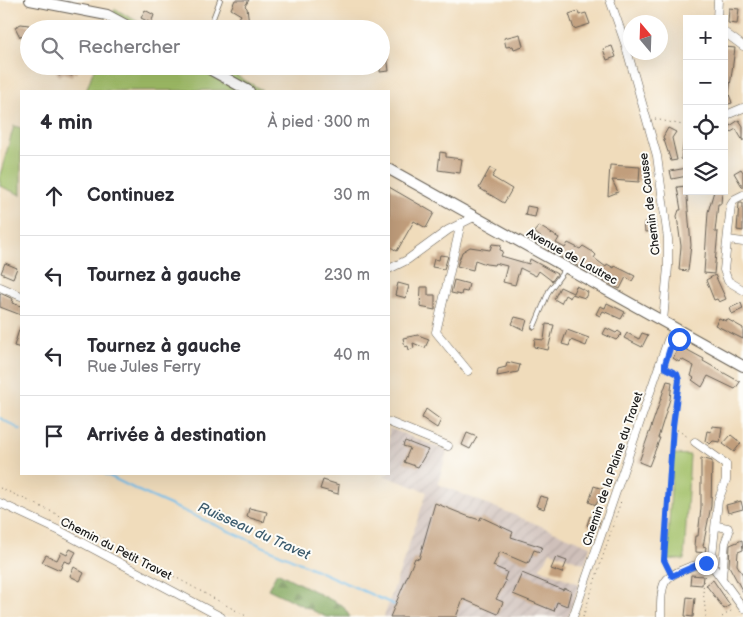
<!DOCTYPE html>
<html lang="fr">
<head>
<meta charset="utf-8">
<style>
  body { margin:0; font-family:"Balsamiq Sans",sans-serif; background:#f2f2f3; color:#2b2b33 }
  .controls { position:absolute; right:15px; top:15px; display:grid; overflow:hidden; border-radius:0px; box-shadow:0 5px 20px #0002 }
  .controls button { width:45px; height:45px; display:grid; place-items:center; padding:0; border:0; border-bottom:1px solid #e1e1e2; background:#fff; color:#2b2b33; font:25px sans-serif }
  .compass { position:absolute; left:623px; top:15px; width:45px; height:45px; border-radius:50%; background:#fff; box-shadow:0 5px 20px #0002; rotate:341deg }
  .stop { position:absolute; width:15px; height:15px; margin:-11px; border:4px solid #2563eb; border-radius:50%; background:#fff }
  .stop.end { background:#2563eb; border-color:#fff; box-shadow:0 1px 5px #0008 }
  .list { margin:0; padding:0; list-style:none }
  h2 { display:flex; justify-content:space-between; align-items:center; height:65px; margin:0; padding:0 20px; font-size:21px }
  h2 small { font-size:16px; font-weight:400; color:#7c7c81 }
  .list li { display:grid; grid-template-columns:32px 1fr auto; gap:15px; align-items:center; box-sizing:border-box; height:80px; padding:0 20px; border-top:1px solid #e1e1e2 }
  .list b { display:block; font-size:19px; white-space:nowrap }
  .list p { margin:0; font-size:16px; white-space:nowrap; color:#7c7c81 }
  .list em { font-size:16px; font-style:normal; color:#7c7c81 }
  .icon { flex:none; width:28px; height:28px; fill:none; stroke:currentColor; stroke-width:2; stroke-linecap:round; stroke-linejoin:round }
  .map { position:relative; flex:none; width:743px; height:617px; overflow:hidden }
  .search { position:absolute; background:#fff; box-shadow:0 5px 20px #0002; left:20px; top:20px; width:370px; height:55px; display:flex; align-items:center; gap:12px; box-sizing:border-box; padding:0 18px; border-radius:28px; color:#7c7c81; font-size:19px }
  .panel { position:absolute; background:#fff; box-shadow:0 5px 20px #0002; left:20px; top:90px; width:370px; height:385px; border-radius:0px }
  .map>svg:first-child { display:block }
  .industrial { fill:url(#industrial-furrows) }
  .green { fill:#a2c068; stroke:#5f6e42 }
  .forest { fill:url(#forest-firs); stroke:#4e613c }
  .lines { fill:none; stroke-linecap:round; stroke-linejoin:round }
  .stream { stroke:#72bfec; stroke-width:2 }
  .building { fill:#c19e7c }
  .service-casing { stroke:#665f54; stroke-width:5.5 }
  .minor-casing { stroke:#665f54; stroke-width:9 }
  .secondary-casing { stroke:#665f54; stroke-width:12 }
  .path { stroke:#665f54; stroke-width:1; stroke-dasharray:1 4; stroke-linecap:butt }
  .service { stroke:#fff; stroke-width:4 }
  .minor { stroke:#fff; stroke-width:8 }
  .secondary { stroke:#fff; stroke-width:10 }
  .route { stroke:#2563eb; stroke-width:6 }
  .labels { text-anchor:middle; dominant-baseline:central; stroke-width:4; stroke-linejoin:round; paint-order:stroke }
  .street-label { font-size:12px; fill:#1c1c1c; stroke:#fdfcf7 }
  .water-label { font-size:14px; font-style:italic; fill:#3e5d6f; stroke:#fdfcf7 }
</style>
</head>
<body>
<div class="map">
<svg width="743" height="617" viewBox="0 0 743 617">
  <defs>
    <pattern id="industrial-furrows" width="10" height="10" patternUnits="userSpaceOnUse" patternTransform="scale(1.25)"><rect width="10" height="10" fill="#cfc0ba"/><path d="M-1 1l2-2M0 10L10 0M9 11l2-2" fill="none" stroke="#b1a49f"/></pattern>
    <pattern id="forest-firs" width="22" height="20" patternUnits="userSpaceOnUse" patternTransform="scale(1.25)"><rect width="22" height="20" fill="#81a65c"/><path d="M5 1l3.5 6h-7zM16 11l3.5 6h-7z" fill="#69864b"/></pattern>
  </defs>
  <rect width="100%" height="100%" fill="#fdfcf7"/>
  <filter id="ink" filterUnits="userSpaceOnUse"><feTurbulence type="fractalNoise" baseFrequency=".02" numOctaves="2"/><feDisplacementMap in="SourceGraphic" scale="10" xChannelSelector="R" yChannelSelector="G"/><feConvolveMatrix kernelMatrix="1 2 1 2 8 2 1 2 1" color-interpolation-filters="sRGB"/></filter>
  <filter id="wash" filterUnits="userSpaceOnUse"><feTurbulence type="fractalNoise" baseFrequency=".0096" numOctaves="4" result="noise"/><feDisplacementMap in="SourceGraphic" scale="20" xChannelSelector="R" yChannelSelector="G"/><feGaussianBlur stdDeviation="1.12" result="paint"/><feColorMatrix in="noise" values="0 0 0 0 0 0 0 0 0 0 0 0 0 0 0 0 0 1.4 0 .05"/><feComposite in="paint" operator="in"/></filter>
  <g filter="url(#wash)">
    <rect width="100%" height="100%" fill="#f0dcbb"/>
    <polygon class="industrial" points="389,428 447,451 438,484 590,546 585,564 550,551 546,560 539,568 579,584 568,617 384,617 427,492 380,474 389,474"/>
    <g class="green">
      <polygon points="115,9 151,29 108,29"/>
      <polygon points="95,66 219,66 262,90 86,91"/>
      <polygon points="14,126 21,128 21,195 0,186 0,175"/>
      <polygon points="673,454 690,455 684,560 667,559"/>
    </g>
    <polygon class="forest" points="277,572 343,606 350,617 326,617 268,589"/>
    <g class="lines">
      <g class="stream">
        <polyline points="0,418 21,430"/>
        <polyline points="105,474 141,492 395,605"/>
      </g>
    </g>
    <g id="blocks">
      <g class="building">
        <polygon points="235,0 249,0 245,6 247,8 249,23 239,18 241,15 231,9"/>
        <polygon points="729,8 739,9 737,24 728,23"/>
        <polygon points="145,10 154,15 151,23 141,18"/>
        <polygon points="578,11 579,15 586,13 590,24 574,29 569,14"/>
        <polygon points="21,24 29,25 29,35 20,37 15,27"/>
        <polygon points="520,34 523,46 514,49 513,46 506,47 504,38"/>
        <polygon points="612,46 616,57 607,60 603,49"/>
        <polygon points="725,47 735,48 729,94 732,103 729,104 724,103"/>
        <polygon points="387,55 389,71 380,72 381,56"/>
        <polygon points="57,66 76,66 79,67 77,74 73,72 72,76 64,73 59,76 54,69"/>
        <polygon points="739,120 743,126 743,141 736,129 724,136 724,125 728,123 730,126"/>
        <polygon points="668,128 676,132 672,138 677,160 671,161 663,137"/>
        <polygon points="684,141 687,141 687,160 681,159"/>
        <polygon points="440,152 446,153 446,157 462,159 460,173 438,170"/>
        <polygon points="610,165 640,167 639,182 612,180 618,192 608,196"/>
        <polygon points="490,168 496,171 492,177 512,189 504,203 479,188"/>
        <polygon points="687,168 687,176 672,179 670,171"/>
        <polygon points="741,169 743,172 743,188 734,173"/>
        <polygon points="686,186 691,245 688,271 679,270 681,246 677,216 679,210 681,210 677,187"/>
        <polygon points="389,187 434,213 426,228 414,221 397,251 389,246"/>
        <polygon points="714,191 722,191 721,204 718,204 715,232 718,232 714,274 704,273 708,212"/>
        <polygon points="739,203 743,203 743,231 737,230"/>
        <polygon points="527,206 537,208 535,217 525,215"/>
        <polygon points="655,221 656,231 645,232 644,222"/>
        <polygon points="539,226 559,238 556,243 565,248 568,243 580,249 583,246 593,252 596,255 594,258 606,267 607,264 614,268 615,266 635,276 632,281 626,277 620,289 616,287 548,250 551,245 534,232"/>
        <polygon points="492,244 501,245 500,250 503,251 501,256 529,264 530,259 557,274 552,281 539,271 536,276 520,268 515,285 503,282 507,266 495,263 494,265 486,264 475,260 473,270 457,266 462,252 470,247 490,250"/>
        <polygon points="440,255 448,256 444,269 432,267 434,259 439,260"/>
        <polygon points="5,263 17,268 13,278 1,273"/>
        <polygon points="715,275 726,299 719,302 717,299 714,300 706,280"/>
        <polygon points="454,280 469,284 467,292 462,291 461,295 451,293"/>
        <polygon points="398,283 409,286 406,298 395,295"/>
        <polygon points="576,286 588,292 585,298 572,294 570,298 565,295 561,303 554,299 560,287 573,293"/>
        <polygon points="421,287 428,287 428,295 435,295 435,310 420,307"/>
        <polygon points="0,293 13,299 12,303 21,306 21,315 0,307"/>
        <polygon points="607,303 625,312 621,319 603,311 600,316 596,314 600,306 605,308"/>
        <polygon points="741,303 743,309 732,314 730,308"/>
        <polygon points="515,317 527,320 524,330 512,324"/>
        <polygon points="719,318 726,321 727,319 743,328 743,339 715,325"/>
        <polygon points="546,324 554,325 548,350 534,347 535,339 544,340"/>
        <polygon points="20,327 21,327 21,348 14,346"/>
        <polygon points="606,328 616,333 618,331 622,334 616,340 603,334"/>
        <polygon points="567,330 589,338 586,346 571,340 569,346 562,344"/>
        <polygon points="627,333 639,339 642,333 648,335 642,347 624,338"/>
        <polygon points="418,335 429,339 425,348 413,343 414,348 409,350 408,346 405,347 403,338"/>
        <polygon points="680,346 704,359 703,361 740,382 735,389 708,376 702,387 692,380 694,378 691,376 694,366 681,359 679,362 673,358"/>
        <polygon points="507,362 520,365 518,372 497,376 498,369 506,367"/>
        <polygon points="667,381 672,382 670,399 658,438 660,438 649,466 639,462"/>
        <polygon points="426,409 441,420 437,428 422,418"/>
        <polygon points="712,426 722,427 720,442 713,441 710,444 705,441 707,431 711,432"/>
        <polygon points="467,433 477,437 470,449 462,445"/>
        <polygon points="731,435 741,443 734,452 723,444"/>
        <polygon points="405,441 428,450 418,467 404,462 410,448 403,446"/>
        <polygon points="701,458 712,461 711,506 703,546 706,547 705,553 696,552 696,546 694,546 695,536 698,536 701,508"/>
        <polygon points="323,480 339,485 338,494 320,489"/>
        <polygon points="594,486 603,489 596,505 589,502"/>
        <polygon points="540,496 548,498 544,509 536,506"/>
        <polygon points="741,501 743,509 728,513 726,505"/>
        <polygon points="435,503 467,516 480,520 481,517 513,532 511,537 542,547 540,552 534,550 529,562 526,563 500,552 493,566 507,572 504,580 506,581 496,599 503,602 498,614 463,599 456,617 390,617 415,558 419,559"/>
        <polygon points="249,508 267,512 264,522 247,517"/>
        <polygon points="590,516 600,520 597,529 587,525"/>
        <polygon points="742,540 743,550 738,552 737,565 743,575 743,592 729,566 730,545"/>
        <polygon points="70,549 76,552 70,563 64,561 60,570 42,562 46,555 57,560 61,552 67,555"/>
        <polygon points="556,557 567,561 562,573 551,569"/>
        <polygon points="74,567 84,573 80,581 70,576"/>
        <polygon points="522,573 563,590 564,588 571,591 567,606 557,602 554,611 513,594"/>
        <polygon points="691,575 703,576 702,585 690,584"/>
        <polygon points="713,580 730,605 724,609 706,585"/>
        <polygon points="687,597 695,598 693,617 685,616"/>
      </g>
    </g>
  </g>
  <g filter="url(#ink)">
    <use href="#blocks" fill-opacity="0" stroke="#665f54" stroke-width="1"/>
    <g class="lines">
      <defs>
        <g id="service">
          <polyline points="209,29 220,0"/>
          <polyline points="534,327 549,291 566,268"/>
        </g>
        <g id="minor">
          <polyline points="610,0 625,43 657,156 668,239 668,267 663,321"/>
          <polyline points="717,19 718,0"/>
          <polyline points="724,32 743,46"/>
          <polyline points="724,116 743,108"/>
          <polyline points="743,195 735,199 731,205 724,270 728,281 743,290"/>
          <polyline points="461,223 436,332 468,371"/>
          <polyline points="728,240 743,242"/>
          <polyline points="389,269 407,260 448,230 474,217"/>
          <polyline points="0,287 21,296"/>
          <polyline points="389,422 448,446"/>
          <polyline points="695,442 726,464 726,480 718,501 711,564"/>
          <polyline points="0,503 62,532 221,617"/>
          <polyline points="717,526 728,528 729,532 725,543 722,576"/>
          <polyline points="711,564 743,608"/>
          <polyline points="573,617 668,340 675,329"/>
          <path d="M661 617C661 607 660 591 665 582 671 572 701 561 711 564"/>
        </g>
        <g id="secondary">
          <polyline points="30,0 107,15 133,29"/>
          <polyline points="204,66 249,91"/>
          <polyline points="389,169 743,366"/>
        </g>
      </defs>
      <use href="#service" class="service-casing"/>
      <use href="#minor" class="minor-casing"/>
      <use href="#secondary" class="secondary-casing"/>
      <g class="path">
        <polyline points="655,119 687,126"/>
        <polyline points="666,368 679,377 673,426 664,556 669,570"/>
        <polyline points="673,427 688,437"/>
        <path d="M0 488C86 525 166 573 248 617"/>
        <polyline points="705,571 703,590 706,617"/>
        <polyline points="583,617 621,501"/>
        <polyline points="722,617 734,609"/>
      </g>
      <use href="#service" class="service"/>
      <use href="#minor" class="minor"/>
      <use href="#secondary" class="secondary"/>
    </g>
  </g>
  <g class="lines" filter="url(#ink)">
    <polyline class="route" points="679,339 672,342 665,364 665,368 677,374 679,380 673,426 664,560 672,576 699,564 706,563"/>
  </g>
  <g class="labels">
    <g class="street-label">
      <text transform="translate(650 204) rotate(-97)">Chemin de Causse</text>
      <text transform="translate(572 257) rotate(29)">Avenue de Lautrec</text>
      <text transform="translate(613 469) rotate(-71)">Chemin de la Plaine du Travet</text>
      <text transform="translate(116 549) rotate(27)">Chemin du Petit Travet</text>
    </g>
    <g class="water-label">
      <text transform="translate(254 531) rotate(24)">Ruisseau du Travet</text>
    </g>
  </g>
</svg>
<div class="controls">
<button>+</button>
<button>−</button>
<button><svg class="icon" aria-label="locate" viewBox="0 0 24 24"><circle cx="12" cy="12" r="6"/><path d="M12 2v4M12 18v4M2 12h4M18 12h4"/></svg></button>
<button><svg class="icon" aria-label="layers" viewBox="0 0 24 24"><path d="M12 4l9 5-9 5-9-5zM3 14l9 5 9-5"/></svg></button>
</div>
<svg class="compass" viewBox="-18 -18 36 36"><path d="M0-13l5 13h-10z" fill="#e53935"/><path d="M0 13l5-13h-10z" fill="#7c7c81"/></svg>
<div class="stop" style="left:679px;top:339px"></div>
<div class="stop end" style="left:706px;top:563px"></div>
<div class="search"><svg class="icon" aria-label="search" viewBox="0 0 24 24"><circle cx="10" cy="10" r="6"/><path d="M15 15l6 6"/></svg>Rechercher</div>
<section class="panel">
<h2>4 min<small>À pied · 300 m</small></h2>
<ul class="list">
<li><svg class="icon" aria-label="ahead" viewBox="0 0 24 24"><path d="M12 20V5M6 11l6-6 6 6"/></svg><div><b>Continuez</b></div><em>30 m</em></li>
<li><svg class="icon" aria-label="left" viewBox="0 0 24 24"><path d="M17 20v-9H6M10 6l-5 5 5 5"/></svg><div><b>Tournez à gauche</b></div><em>230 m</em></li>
<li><svg class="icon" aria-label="left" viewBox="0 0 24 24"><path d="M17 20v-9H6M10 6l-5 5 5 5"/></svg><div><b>Tournez à gauche</b><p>Rue Jules Ferry</p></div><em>40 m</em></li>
<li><svg class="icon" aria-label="arrive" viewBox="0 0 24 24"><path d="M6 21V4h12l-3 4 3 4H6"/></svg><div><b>Arrivée à destination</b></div></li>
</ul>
</section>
</div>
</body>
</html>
